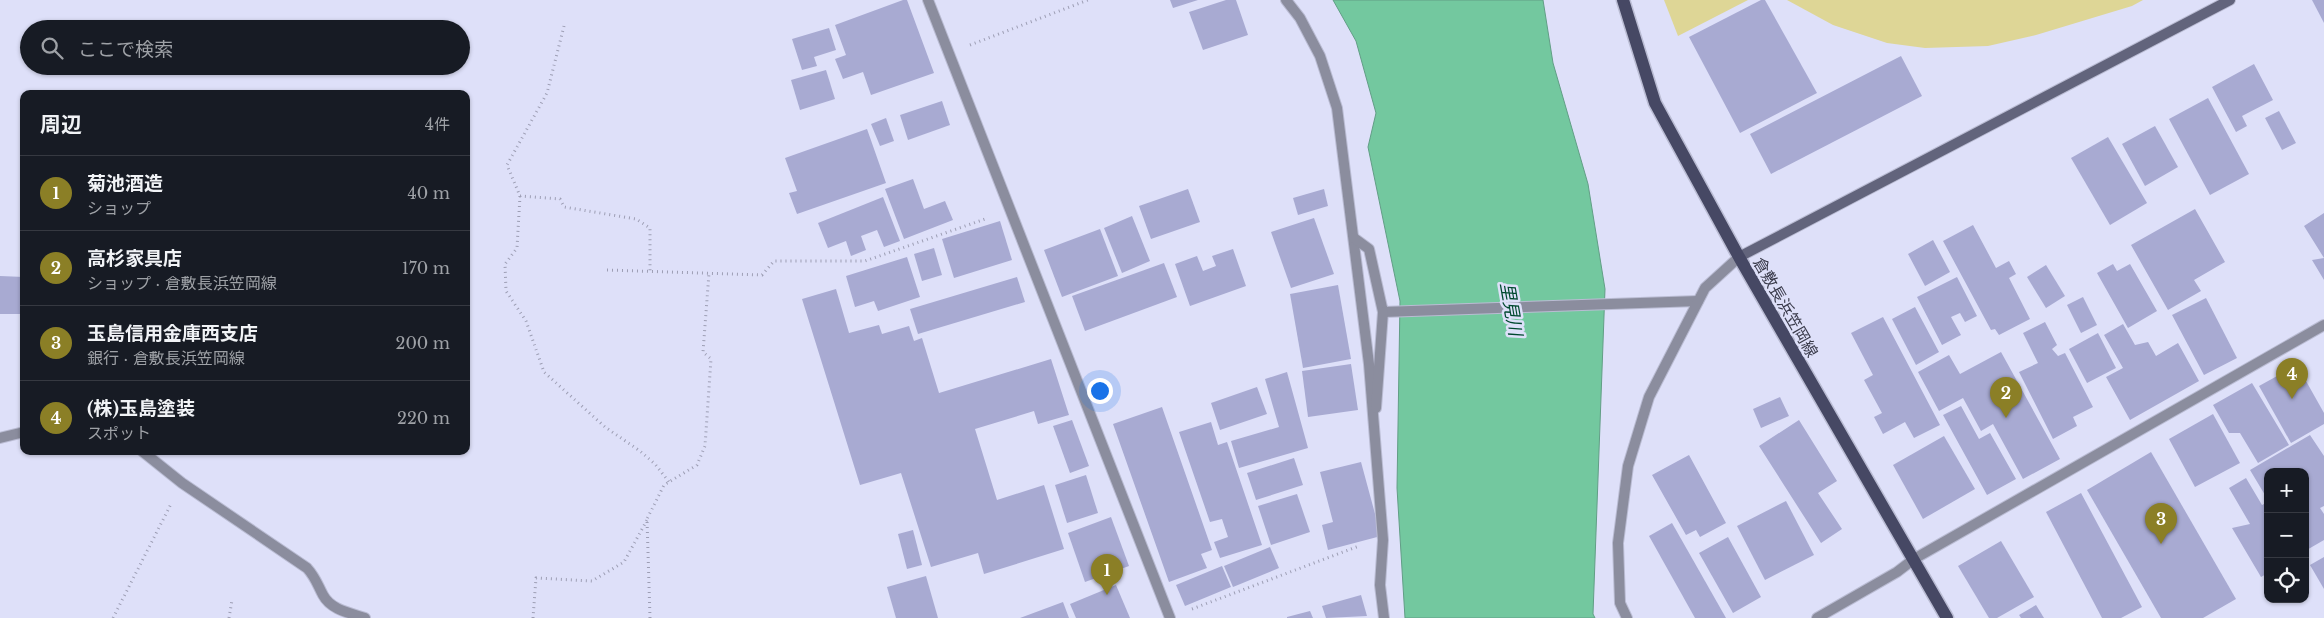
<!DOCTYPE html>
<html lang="ja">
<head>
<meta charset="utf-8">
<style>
  body { margin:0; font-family:"Libre Baskerville","Noto Sans JP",serif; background:#242831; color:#f1f3f6 }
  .controls { position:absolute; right:15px; bottom:15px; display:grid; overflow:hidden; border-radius:10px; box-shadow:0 1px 4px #0004 }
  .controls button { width:45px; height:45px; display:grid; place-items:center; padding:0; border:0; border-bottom:1px solid #363941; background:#171b24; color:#f1f3f6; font:25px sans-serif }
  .you { position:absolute; left:1099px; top:390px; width:18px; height:18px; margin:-12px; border:4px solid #fff; border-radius:50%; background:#1a73e8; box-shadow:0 0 0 8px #1a73e833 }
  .badge { display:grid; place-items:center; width:32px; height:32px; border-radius:50%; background:#8b7f26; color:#fff; font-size:16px; font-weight:700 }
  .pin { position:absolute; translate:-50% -41px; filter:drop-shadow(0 1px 2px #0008) }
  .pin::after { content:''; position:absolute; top:26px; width:18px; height:15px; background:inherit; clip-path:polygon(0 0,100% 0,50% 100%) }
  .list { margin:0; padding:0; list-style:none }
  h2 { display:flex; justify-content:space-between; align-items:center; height:65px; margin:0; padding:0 20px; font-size:21px }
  h2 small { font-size:16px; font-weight:400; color:#9ea1a6 }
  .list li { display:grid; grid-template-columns:32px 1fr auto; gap:15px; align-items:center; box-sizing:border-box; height:75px; padding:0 20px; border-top:1px solid #363941 }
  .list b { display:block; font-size:19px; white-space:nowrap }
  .list p { margin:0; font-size:16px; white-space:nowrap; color:#9ea1a6 }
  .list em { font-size:16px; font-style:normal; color:#9ea1a6 }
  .icon { flex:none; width:28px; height:28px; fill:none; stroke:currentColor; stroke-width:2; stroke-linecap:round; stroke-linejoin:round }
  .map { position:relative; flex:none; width:2324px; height:618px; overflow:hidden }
  .search { position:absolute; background:#171b24; box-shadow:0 1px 4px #0004; left:20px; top:20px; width:450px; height:55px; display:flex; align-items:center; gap:12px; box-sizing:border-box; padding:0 18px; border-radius:28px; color:#9ea1a6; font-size:19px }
  .panel { position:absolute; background:#171b24; box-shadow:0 1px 4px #0004; left:20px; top:90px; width:450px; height:365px; border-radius:10px }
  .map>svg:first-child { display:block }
  .green { fill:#ded696 }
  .water { fill:#73c89f; stroke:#629e86 }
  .building { fill:#a8aad2 }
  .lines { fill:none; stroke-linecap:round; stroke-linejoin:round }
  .street-casing { stroke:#babcd3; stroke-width:12 }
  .secondary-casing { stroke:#babcd3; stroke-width:12 }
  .primary-casing { stroke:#babcd3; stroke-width:15 }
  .path { stroke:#9d9eb4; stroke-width:3; stroke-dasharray:1 4; stroke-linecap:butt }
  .street { stroke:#8b8d9e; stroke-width:10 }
  .secondary { stroke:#62647c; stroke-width:10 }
  .primary { stroke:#464864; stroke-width:12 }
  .labels { text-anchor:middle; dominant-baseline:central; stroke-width:5; stroke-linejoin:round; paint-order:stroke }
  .street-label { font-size:16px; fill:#3a3b4b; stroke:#dee0f9 }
  .water-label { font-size:18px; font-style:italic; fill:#00492f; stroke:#dee0f9 }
</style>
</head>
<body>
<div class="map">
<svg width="2324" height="618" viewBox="0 0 2324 618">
  <rect width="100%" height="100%" fill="#dee0f9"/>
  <g class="green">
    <polygon points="1664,0 1748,0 1678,36"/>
    <polygon points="1787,0 2143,0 2132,6 2036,35 1988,46 1925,48 1887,43 1833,25"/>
  </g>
  <polygon class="water" points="1333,0 1543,0 1553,63 1588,184 1605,289 1593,614 1595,618 1405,618 1397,488 1400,301 1368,147 1376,113 1356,41"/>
  <g class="building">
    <polygon points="903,0 907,0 934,73 871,95 863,72 843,79 835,59 846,55 835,25"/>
    <polygon points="1170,0 1198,0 1173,8"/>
    <polygon points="1226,0 1236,0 1248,35 1203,50 1189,12"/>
    <polygon points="1761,0 1765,0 1817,93 1740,133 1689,37"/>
    <polygon points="2312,0 2324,0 2324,23"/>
    <polygon points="829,28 836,50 814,57 817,66 802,70 792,39"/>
    <polygon points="1901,56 1922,96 1771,174 1750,134"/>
    <polygon points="2254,64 2273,100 2242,116 2247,126 2236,132 2212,87"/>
    <polygon points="826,70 835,99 800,110 791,80"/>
    <polygon points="2208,98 2249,174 2210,195 2169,119"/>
    <polygon points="942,101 950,125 908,140 900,115"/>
    <polygon points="2279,111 2296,143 2282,150 2265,118"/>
    <polygon points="886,118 894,141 880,146 871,124"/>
    <polygon points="2155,126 2178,167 2145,186 2122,144"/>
    <polygon points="867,129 886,183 797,214 789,193 797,191 785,158"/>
    <polygon points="2108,137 2147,203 2110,225 2071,158"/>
    <polygon points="913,179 924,209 945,201 953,220 904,239 885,189"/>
    <polygon points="1188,189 1200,222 1151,239 1139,206"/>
    <polygon points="1324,189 1328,206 1298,215 1293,198"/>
    <polygon points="883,197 900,241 884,247 877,230 861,236 866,250 851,256 846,241 828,248 818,223"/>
    <polygon points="2195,209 2225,262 2194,280 2201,291 2168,310 2131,245"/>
    <polygon points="2324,213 2324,280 2312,260 2324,258 2304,226"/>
    <polygon points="1132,216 1150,261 1122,273 1104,228"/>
    <polygon points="1314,218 1334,274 1291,288 1271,232"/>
    <polygon points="1000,221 1012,260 954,278 942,239"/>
    <polygon points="1973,225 1996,268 2009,261 2016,274 2009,278 2030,319 1999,335 1995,329 1991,330 1943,241"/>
    <polygon points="1100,229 1118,276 1062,297 1044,250"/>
    <polygon points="1933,240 1950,272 1925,286 1908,254"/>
    <polygon points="934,248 942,275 922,281 914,254"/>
    <polygon points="1233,249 1246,286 1190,306 1175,264 1197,256 1203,271 1216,266 1212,256"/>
    <polygon points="907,257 920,297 878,311 874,301 855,307 846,276"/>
    <polygon points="1164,263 1177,297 1085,331 1072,296"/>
    <polygon points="2113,264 2117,271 2130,264 2157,311 2128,328 2097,273"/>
    <polygon points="2046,265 2065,296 2046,308 2027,277"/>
    <polygon points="0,276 24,277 24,314 0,314"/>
    <polygon points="1017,277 1025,302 918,334 910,309"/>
    <polygon points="1957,277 1977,316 1965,322 1960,313 1951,317 1961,335 1942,345 1917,297"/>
    <polygon points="1338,285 1351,359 1303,368 1290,294"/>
    <polygon points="836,289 849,333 879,325 882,334 909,326 914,341 922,338 939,393 1051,359 1069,415 1038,424 1034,411 975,429 997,500 1044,485 1064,549 984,574 978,553 931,567 901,473 860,485 802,299"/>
    <polygon points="2083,297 2097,325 2081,333 2067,305"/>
    <polygon points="2206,298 2237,358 2204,375 2172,315"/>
    <polygon points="1915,307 1939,352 1916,365 1892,319"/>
    <polygon points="1883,317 1940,425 1914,438 1905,422 1883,434 1874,417 1882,413 1864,380 1873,375 1851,333"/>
    <polygon points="2045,322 2057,345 2052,349 2058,356 2065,353 2093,407 2073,417 2077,426 2053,439 2019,372 2038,363 2023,333"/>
    <polygon points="2123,324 2135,345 2148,342 2156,356 2178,343 2199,381 2130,420 2106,377 2123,368 2104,335"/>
    <polygon points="2098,333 2116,368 2087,383 2069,349"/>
    <polygon points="2001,352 2060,459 2023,479 1993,424 1981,431 1963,398 1939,411 1918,372 1949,355 1960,374"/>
    <polygon points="1351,364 1358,410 1308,417 1302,371"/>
    <polygon points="2297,365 2324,413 2324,424 2291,443 2259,386"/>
    <polygon points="1287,372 1308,448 1239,468 1231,441 1279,427 1265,379"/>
    <polygon points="2252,383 2289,445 2258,463 2240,433 2229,433 2213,405"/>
    <polygon points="1257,387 1267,414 1220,430 1211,403"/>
    <polygon points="1780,397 1789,416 1761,428 1753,409"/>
    <polygon points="1961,406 1979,439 1990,433 2016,479 1987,495 1943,415"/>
    <polygon points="1162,407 1212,550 1201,554 1207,568 1169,582 1113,424"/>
    <polygon points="2213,414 2240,463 2195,487 2169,439"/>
    <polygon points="1072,420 1089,466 1070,473 1053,426"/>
    <polygon points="1799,420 1837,481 1818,493 1842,529 1821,543 1759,446"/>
    <polygon points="1211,422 1218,445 1227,442 1262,545 1220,558 1214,542 1228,537 1222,519 1210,522 1179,432"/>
    <polygon points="2310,435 2324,456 2324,506 2320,508 2324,514 2324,540 2305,551 2305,472 2268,472 2268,500 2250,470"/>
    <polygon points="1944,436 1975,489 1923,519 1893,465"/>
    <polygon points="2151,452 2236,599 2203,618 2161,618 2087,490"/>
    <polygon points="1689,455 1726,523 1700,537 1696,530 1686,535 1652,475"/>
    <polygon points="1294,458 1303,485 1256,500 1247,473"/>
    <polygon points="1361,462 1381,536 1328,550 1322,525 1333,522 1320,472"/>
    <polygon points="1086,475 1098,513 1067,523 1055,485"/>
    <polygon points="2246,478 2262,505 2268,502 2268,573 2261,577 2232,528 2250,524 2229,488"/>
    <polygon points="2081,493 2142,607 2121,618 2102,618 2046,512"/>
    <polygon points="1297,494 1310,532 1271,545 1258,506"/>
    <polygon points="1786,501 1814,555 1765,580 1737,526"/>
    <polygon points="1111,517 1129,566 1085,582 1068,533"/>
    <polygon points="1672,523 1726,618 1695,618 1649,536"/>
    <polygon points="913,530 922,565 907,569 898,534"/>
    <polygon points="1728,537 1761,597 1733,613 1699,553"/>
    <polygon points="2001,541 2034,597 1997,618 1989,618 1958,566"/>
    <polygon points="1270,547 1279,568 1233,587 1224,566"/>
    <polygon points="2324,557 2324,589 2310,565"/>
    <polygon points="1222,566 1231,587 1185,606 1176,585"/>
    <polygon points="926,576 938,618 896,618 887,587"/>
    <polygon points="1116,585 1130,618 1076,618 1070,604"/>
    <polygon points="1361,595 1367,616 1326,618 1322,606"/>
    <polygon points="1063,602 1069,618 1020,618"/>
    <polygon points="2036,605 2044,618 2021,618 2019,615"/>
    <polygon points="1310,611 1313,618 1287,618 1287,617"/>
  </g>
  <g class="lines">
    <defs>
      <g id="street">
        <polyline points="928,0 1170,618"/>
        <polyline points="1286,0 1300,18 1320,56 1337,108 1369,364 1383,540 1380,585 1384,618"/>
        <polyline points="1354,238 1369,249 1383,312 1698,301"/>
        <polyline points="1376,408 1383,312"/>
        <polyline points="0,438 24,432"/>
        <path d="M142 451 182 483 307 568C316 578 317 584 323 595 331 610 350 613 365 618"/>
        <polyline points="1627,618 1620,603 1618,543 1628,466 1649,397 1705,288 1739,257"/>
        <polyline points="1817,618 1897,572 1914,559 2324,325"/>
      </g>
      <polyline id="secondary" points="1739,257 2230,0"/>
      <polyline id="primary" points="1623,0 1655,103 1739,257 1947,618"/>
    </defs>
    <use href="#street" class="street-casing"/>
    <use href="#secondary" class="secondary-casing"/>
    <use href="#primary" class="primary-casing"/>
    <g class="path">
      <polyline points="564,26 547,93 507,165 520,196 560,199 564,207 636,219 650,228 650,271"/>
      <polyline points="970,45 1088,0"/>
      <polyline points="520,196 517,248 505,264 506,291 526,321 544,372 605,427 640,451 655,464 669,482"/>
      <polyline points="607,270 762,275 774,261 865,261 988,218"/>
      <polyline points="1192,609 1359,546"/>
      <polyline points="113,618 171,504"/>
      <polyline points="229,618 232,600"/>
      <polyline points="533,618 536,578 592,581 624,562 647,520"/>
      <polyline points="650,618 647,519 664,485 697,465 705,446 711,359 703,352 709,273"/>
    </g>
    <use href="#street" class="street"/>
    <use href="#secondary" class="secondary"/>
    <use href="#primary" class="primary"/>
  </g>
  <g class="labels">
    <g class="street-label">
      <text transform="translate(1786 307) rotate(60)">倉敷長浜笠岡線</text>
    </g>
    <g class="water-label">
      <text transform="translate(1511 309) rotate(80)">里見川</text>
    </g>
  </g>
</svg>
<div class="controls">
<button>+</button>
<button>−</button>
<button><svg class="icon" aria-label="locate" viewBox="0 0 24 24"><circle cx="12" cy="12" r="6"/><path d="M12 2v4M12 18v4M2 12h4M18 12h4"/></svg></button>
</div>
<div class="you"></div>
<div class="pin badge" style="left:1107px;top:595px">1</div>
<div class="pin badge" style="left:2006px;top:418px">2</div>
<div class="pin badge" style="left:2161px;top:544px">3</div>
<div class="pin badge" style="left:2292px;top:399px">4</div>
<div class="search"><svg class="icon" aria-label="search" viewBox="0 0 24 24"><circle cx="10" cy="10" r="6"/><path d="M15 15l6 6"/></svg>ここで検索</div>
<section class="panel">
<h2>周辺<small>4件</small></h2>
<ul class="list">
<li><span class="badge">1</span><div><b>菊池酒造</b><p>ショップ</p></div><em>40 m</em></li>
<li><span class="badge">2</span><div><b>高杉家具店</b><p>ショップ · 倉敷長浜笠岡線</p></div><em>170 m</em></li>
<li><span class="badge">3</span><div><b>玉島信用金庫西支店</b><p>銀行 · 倉敷長浜笠岡線</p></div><em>200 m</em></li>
<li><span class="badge">4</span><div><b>(株)玉島塗装</b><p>スポット</p></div><em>220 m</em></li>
</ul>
</section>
</div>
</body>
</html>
